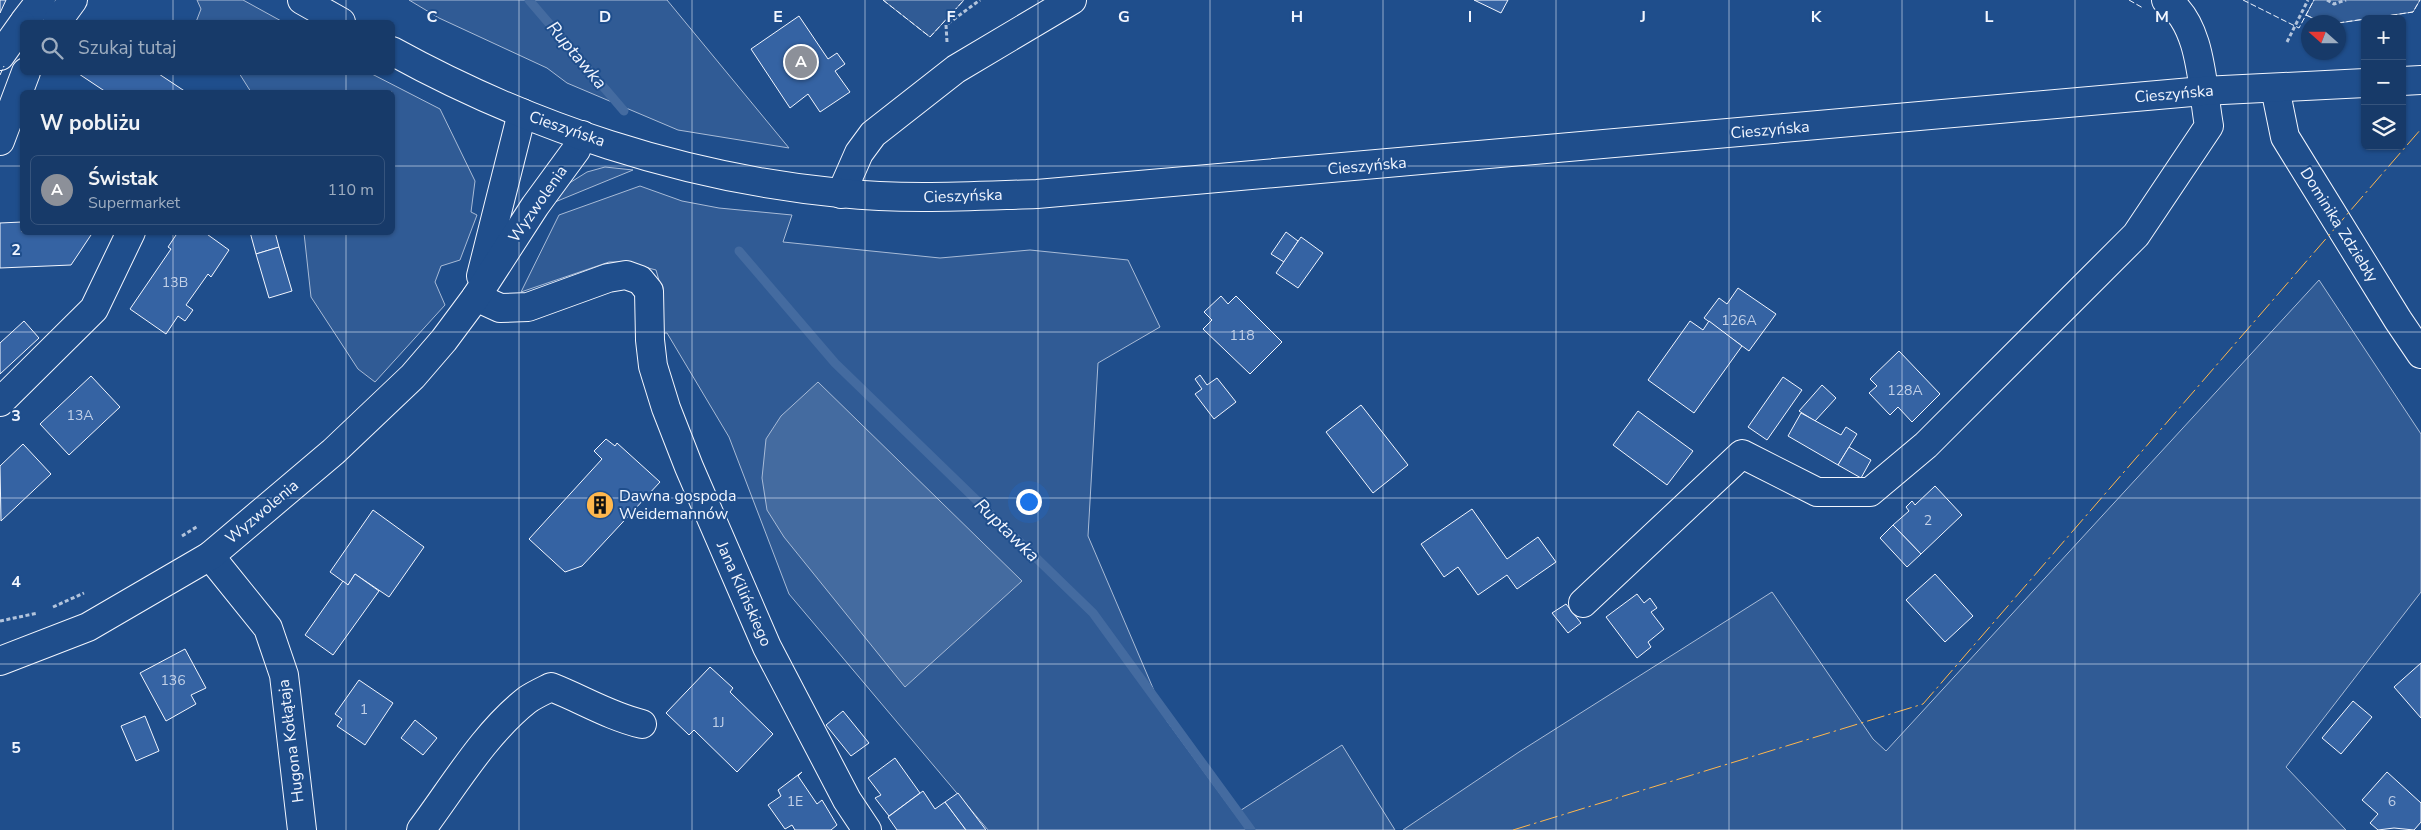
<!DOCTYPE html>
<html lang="pl">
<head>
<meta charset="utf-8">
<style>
  body { margin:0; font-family:"Nunito Sans",sans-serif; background:#244571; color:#f1f3f6 }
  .controls { position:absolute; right:15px; top:15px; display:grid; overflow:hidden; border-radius:8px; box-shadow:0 1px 4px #0004 }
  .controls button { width:45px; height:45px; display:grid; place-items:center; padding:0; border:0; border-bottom:1px solid #36547d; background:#173a69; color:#f1f3f6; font:25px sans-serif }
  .compass { position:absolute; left:2301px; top:15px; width:45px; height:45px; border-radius:50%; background:#173a69; box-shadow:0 1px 4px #0004; rotate:291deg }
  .you { position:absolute; left:1028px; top:501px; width:18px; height:18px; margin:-12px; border:4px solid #fff; border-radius:50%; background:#1a73e8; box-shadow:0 0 0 8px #1a73e833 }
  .badge { display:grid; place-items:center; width:32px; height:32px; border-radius:50%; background:#8c9099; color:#fff; font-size:16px; font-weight:700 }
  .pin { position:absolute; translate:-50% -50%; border:2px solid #fff; box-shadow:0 1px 5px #0006 }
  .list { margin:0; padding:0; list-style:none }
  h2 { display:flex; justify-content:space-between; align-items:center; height:65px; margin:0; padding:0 20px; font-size:21px }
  h2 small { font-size:16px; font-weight:400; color:#9eadc0 }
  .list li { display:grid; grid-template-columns:32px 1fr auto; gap:15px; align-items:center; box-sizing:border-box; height:70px; margin:0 10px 10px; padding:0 10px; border:1px solid #36547d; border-radius:8px }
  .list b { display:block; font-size:19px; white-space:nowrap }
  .list p { margin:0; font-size:16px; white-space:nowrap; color:#9eadc0 }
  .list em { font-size:16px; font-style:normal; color:#9eadc0 }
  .icon { flex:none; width:28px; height:28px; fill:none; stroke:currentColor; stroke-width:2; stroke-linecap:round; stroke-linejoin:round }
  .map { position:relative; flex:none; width:2421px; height:830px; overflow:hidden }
  .search { position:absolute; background:#173a69; box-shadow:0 1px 4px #0004; left:20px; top:20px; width:375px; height:55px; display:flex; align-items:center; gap:12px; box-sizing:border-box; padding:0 18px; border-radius:8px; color:#9eadc0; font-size:19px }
  .panel { position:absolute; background:#173a69; box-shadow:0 1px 4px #0004; left:20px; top:90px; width:375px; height:145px; border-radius:8px }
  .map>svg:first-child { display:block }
  .built { fill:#305b95; stroke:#a8bbd7 }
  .water { fill:#446ba0; stroke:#a8bbd7 }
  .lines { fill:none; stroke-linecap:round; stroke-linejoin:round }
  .stream { stroke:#446ba0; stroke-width:9 }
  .building { fill:#3563a3; stroke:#f2f6ff }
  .minor-casing { stroke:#f2f6ff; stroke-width:30 }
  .major-casing { stroke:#f2f6ff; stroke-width:30 }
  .path { stroke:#b3c4dc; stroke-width:3; stroke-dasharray:4 2.5; stroke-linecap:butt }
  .minor { stroke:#1f4e8c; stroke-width:28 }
  .major { stroke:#1f4e8c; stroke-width:28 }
  .fence { stroke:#f2f6ff; stroke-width:1; stroke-dasharray:6 2.5; stroke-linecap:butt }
  .power { stroke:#ffb74d; stroke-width:1; stroke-dasharray:18 4 2.5 4; stroke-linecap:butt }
  .grid { fill:none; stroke:#f2f6ff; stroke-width:1; stroke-opacity:0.55 }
  .labels { text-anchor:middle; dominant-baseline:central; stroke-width:4; stroke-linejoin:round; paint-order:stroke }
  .number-label { font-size:14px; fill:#c3d1e8 }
  .street-label { font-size:16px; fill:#f2f6ff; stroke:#1f4e8c }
  .poi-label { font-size:16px; fill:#f2f6ff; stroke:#1f4e8c; text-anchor:start }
  .water-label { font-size:18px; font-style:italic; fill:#f2f6ff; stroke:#1f4e8c }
  .grid-label { font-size:16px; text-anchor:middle; font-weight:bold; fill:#f2f6ff; stroke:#1f4e8c; stroke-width:4; stroke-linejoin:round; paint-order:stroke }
</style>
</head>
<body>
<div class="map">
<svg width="2421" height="830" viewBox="0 0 2421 830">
  <rect width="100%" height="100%" fill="#1f4e8c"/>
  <g class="built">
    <polygon points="197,0 243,0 283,22 196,22 201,9"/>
    <polygon points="409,0 667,0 789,148 678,130 567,83 547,68 439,18"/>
    <polygon points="883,0 964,0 930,37"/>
    <polygon points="2314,0 2420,0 2413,12 2339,23 2321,22 2306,15"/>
    <polygon points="239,73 370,73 440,109 475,181 471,212 477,215 460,260 441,266 435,282 445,305 375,382 358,369 311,297 304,233 392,232 392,92 251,92"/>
    <polygon points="605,167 633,170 555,202 563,187 587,172"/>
    <polygon points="640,186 682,201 719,208 792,215 783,242 940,258 1030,250 1128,260 1160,327 1098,363 1088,536 1167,721 1235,814 1342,745 1395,830 988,830 789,594 729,437 667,333 657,333 660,284 656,270 625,262 609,262 521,292 559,215"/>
    <polygon points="2319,280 2421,434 2421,592 2286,767 2346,830 1403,830 1519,752 1772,592 1873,739 1886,751"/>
  </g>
  <polygon class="water" points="818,382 1022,581 905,687 784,537 767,510 762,478 766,439 781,416"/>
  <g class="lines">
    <g class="stream">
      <polyline points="529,0 624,111"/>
      <polyline points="739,251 835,363 1093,613 1251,830"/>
    </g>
  </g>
  <g class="building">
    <polygon points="0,0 6,0 0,13"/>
    <polygon points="1474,0 1508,0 1501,13"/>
    <polygon points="799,16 828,59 837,53 845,64 835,71 850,92 820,112 808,94 790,108 751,49"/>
    <polygon points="76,72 156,72 186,92 106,92"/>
    <polygon points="22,222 22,232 93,232 71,265 0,268 0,223"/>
    <polygon points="178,232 204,232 229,250 211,277 208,274 186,305 193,310 185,321 178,316 166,334 130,309 171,249 168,247"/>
    <polygon points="250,232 275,232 279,247 256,254"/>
    <polygon points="1286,232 1298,241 1284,262 1271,254"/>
    <polygon points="1301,237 1323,253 1298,288 1276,273"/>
    <polygon points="279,247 292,291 269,298 256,254"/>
    <polygon points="1738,288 1776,314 1749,351 1704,318 1719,298 1727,304"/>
    <polygon points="1221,296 1228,304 1236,296 1282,342 1250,374 1203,329 1212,320 1204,312"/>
    <polygon points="24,321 39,338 0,374 0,343"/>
    <polygon points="1690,321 1703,330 1709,321 1742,346 1694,413 1648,380"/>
    <polygon points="1899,351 1940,394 1912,422 1898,407 1890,415 1869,393 1877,386 1870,379"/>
    <polygon points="1200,375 1207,385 1217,378 1236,402 1214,419 1195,394 1202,389 1195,379"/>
    <polygon points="91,376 120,407 69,455 40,424"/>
    <polygon points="1783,377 1802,390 1767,440 1748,427"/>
    <polygon points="1822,385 1836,398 1815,421 1799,411"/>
    <polygon points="1361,405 1408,465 1373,493 1326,432"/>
    <polygon points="1638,411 1693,451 1667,485 1613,445"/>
    <polygon points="1801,413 1841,435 1846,427 1857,434 1838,465 1788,436"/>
    <polygon points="606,439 615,446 617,443 660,482 582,566 565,572 529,539 602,459 594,451"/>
    <polygon points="23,444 51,474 1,521 0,466"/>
    <polygon points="1849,447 1871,460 1861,478 1838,465"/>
    <polygon points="1935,486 1962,515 1921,554 1893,525 1909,511 1906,507 1912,501 1915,505"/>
    <polygon points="1472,509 1507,559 1538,537 1556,562 1517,589 1507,575 1478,595 1458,567 1444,577 1421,544"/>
    <polygon points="373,510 424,547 389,597 355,574 348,585 330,572"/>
    <polygon points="1893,525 1921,554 1907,567 1880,538"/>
    <polygon points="355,574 379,591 333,655 305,635 343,581 348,585"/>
    <polygon points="1935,574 1973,616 1945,642 1906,600"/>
    <polygon points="1637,594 1644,603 1650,598 1657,608 1651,612 1664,629 1648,642 1651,647 1637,658 1606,617"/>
    <polygon points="1566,604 1581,623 1568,633 1552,613"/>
    <polygon points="185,649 206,688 191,695 196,704 166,721 140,673"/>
    <polygon points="2421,663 2421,718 2394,687"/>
    <polygon points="710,667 733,688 730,692 773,734 737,772 694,730 689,735 666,713"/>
    <polygon points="359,680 393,703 365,745 337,726 342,719 335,714"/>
    <polygon points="2353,701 2372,717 2341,754 2322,738"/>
    <polygon points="843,711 869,743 851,756 826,725"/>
    <polygon points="145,716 159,751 136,761 121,726"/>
    <polygon points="415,720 437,738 423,755 401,738"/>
    <polygon points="895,758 920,793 889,816 875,798 881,795 868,778"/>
    <polygon points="802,772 798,776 817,804 822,800 837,825 831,830 795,830 792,825 785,829 768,805 781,796 778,790"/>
    <polygon points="2387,772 2421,803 2421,822 2414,830 2394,828 2378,830 2370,823 2378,814 2362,800"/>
    <polygon points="923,791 935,809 945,802 966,830 897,830 888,817"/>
    <polygon points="958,793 986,830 966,830 945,802"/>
  </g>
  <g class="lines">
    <defs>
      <g id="minor">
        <polyline points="24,22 41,0"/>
        <polyline points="57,22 73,0"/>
        <polyline points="0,56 22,25"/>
        <polyline points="2275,88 2285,137 2398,320 2421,354"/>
        <polyline points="0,141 26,72"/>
        <polyline points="841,194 859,153 873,134 956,69 1072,0"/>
        <polyline points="481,276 522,113"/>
        <polyline points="476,297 500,308 528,307 608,278 626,275 640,280 649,291 650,340 653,366 666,408 689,467 767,647 847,800 867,830"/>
        <polyline points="0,402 94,309 131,232"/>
        <polyline points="210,556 268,628 284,675 302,830"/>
        <path d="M1583 603 1742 454 1817 492H1870L1926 445 2136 235 2209 126C2202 87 2202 23 2166 0"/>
        <polyline points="0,661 88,627 210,556 333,452 413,376 444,340 476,297 535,206 576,150 582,135"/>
        <path d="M421 830C454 786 484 734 527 700 534 695 543 691 551 687 582 699 609 716 642 724"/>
      </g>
      <g id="major">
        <polyline points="302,0 341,22"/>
        <path d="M392 51C530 127 684 178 840 193 906 200 971 196 1037 194L2203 91 2365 83"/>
        <polyline points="2402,81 2421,80"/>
      </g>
    </defs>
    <use href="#minor" class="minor-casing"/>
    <use href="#major" class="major-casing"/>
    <g class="path">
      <polyline points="2327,0 2334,4 2346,0"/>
      <polyline points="947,42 946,25 980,0"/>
      <polyline points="2287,42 2308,0"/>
      <polyline points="182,536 198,526"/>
      <polyline points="53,607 84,593"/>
      <polyline points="0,621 38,613"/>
    </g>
    <use href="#minor" class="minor"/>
    <use href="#major" class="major"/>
    <g class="fence">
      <polyline points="883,0 930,37 964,0"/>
      <polyline points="2129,0 2143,8"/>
      <polyline points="2243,0 2299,28 2314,0"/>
      <polyline points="2306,15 2321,22"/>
      <polyline points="2366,19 2413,12 2420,0"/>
      <polyline points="2338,23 2365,19"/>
      <polyline points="0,75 4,66"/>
    </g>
    <polyline class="power" points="1513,830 1923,704 2421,129"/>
  </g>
  <path class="grid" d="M173 0V22M346 0V22M519 0V830M692 0V830M865 0V830M1038 0V830M1210 0V830M1383 0V830M1556 0V830M1729 0V830M1902 0V830M2075 0V830M2248 0V830M173 72V92M346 72V92M0 166H22M392 166H2421M173 232V830M346 232V830M0 332H2421M0 498H2421M0 664H2421"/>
  <defs>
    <symbol id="building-disc" viewBox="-11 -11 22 22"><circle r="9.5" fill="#ffb74d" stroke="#1f4e8c"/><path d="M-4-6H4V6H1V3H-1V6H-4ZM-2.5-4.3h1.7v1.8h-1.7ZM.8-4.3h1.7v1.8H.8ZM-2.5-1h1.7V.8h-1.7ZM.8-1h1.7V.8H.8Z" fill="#111"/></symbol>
  </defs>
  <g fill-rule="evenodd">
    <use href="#building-disc" x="584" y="489" width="32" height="32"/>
  </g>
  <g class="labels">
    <g class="number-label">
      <text x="175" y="282">13B</text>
      <text x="1739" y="320">126A</text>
      <text x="1242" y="335">118</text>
      <text x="1905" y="390">128A</text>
      <text x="80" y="415">13A</text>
      <text x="1928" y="520">2</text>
      <text x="173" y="680">136</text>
      <text x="364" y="709">1</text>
      <text x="718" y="722">1J</text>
      <text x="795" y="801">1E</text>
      <text x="2392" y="801">6</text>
    </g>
    <g class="street-label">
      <text transform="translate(2174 94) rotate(-5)">Cieszyńska</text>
      <text transform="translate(567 129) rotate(19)">Cieszyńska</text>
      <text transform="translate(1770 130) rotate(-5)">Cieszyńska</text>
      <text transform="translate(1367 166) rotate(-5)">Cieszyńska</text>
      <text transform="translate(963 196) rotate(-2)">Cieszyńska</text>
      <text transform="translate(538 204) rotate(-55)">Wyzwolenia</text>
      <text transform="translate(2339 225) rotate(58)">Dominika Zdziebły</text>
      <text transform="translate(262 512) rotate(-40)">Wyzwolenia</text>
      <text transform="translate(744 594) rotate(66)">Jana Kilińskiego</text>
      <text transform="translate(291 741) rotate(-97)">Hugona Kołłątaja</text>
    </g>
    <g class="poi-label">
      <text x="619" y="496">Dawna gospoda<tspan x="619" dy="18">Weidemannów</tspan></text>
    </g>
    <g class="water-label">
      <text transform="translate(577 55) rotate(50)">Ruptawka</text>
      <text transform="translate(1007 530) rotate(44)">Ruptawka</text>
    </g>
  </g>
  <g class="grid-label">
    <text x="432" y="22">C</text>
    <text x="605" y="22">D</text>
    <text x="778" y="22">E</text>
    <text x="951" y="22">F</text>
    <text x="1124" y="22">G</text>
    <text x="1297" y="22">H</text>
    <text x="1470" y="22">I</text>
    <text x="1643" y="22">J</text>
    <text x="1816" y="22">K</text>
    <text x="1989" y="22">L</text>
    <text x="2162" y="22">M</text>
    <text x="16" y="255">2</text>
    <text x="16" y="421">3</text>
    <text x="16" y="587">4</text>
    <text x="16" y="753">5</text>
  </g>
</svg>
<div class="controls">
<button>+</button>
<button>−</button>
<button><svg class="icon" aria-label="layers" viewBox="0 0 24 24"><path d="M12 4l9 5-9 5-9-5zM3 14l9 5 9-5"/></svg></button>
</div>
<svg class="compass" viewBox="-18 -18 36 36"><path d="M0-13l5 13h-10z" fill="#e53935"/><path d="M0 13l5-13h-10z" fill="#9eadc0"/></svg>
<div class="you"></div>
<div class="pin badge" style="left:801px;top:62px">A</div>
<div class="search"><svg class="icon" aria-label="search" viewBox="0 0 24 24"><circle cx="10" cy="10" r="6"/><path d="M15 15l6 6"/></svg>Szukaj tutaj</div>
<section class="panel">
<h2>W pobliżu<small></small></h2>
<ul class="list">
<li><span class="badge">A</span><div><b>Świstak</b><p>Supermarket</p></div><em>110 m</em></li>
</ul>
</section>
</div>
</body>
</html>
